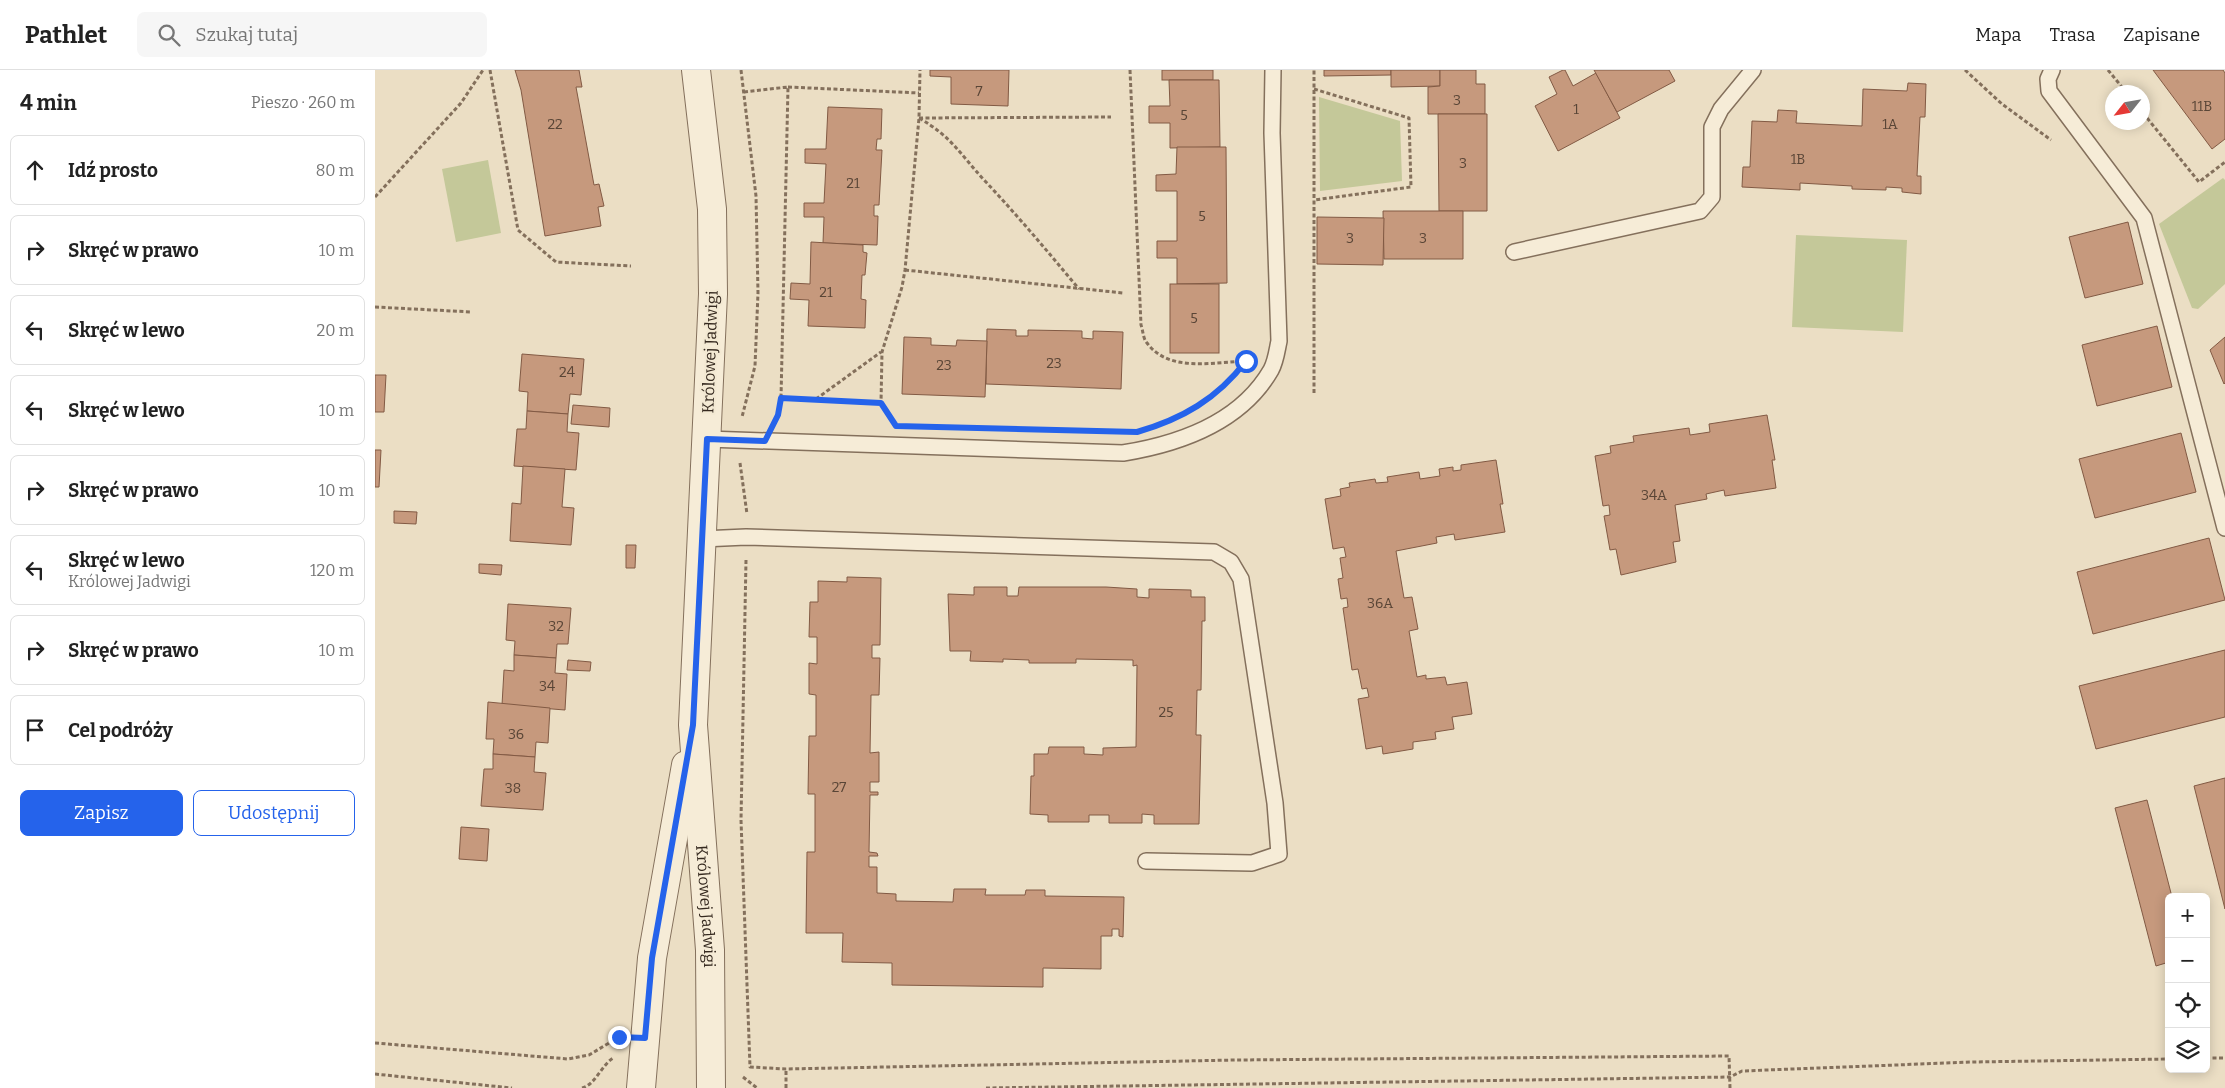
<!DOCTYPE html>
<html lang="pl">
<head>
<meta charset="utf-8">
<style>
  body { margin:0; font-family:Bitter,serif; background:#f6f6f6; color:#222 }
  .controls { position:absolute; right:15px; bottom:15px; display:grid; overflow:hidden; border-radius:8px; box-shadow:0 2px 12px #0003 }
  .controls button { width:45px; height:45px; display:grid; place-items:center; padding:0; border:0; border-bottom:1px solid #e0e0e0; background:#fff; color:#222; font:25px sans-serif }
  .compass { position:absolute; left:1730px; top:15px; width:45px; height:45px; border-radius:50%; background:#fff; box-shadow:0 2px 12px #0003; rotate:239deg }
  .stop { position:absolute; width:15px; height:15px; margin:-11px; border:4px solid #2563eb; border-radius:50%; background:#fff }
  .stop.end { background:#2563eb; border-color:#fff; box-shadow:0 1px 5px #0008 }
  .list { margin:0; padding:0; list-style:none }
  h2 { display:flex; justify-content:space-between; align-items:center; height:65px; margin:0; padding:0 20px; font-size:21px }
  h2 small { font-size:16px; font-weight:400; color:#767676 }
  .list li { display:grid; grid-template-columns:32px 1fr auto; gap:15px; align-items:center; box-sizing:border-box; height:70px; margin:0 10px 10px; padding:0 10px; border:1px solid #e0e0e0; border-radius:8px }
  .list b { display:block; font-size:19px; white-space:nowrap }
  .list p { margin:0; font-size:16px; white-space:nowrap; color:#767676 }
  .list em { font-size:16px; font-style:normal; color:#767676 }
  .actions { display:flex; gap:10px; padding:15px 20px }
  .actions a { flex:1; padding:11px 0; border:1px solid #2563eb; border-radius:8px; text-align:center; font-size:18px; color:#2563eb }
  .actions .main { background:#2563eb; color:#fff }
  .icon { flex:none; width:28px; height:28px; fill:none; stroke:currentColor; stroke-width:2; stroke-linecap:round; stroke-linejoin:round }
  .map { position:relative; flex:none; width:1850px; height:1018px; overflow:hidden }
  header { display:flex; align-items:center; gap:30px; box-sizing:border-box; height:70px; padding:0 25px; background:#fff; border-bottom:1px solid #e0e0e0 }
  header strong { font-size:24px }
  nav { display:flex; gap:28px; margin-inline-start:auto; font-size:18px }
  .search { width:350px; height:45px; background:#f6f6f6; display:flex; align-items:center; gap:12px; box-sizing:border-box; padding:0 18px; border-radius:8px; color:#767676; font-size:19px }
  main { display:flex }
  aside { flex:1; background:#fff }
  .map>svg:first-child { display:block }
  .green { fill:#c4c899 }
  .building { fill:#c6997d; stroke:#825a44 }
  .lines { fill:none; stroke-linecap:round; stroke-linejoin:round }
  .service-casing { stroke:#84705c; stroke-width:18 }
  .minor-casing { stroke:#84705c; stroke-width:30 }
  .path { stroke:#84705c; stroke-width:3; stroke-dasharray:4 2.5; stroke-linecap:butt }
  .service { stroke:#f6ecd7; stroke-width:15 }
  .minor { stroke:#f6ecd7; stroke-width:28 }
  .route { stroke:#2563eb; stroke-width:6 }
  .labels { text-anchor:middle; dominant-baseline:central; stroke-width:4.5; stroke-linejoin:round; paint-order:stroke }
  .number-label { font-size:14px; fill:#594536 }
  .street-label { font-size:16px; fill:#35291f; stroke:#f3e9d3 }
</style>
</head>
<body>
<header>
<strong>Pathlet</strong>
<div class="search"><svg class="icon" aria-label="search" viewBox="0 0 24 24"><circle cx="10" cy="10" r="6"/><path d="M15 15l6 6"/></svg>Szukaj tutaj</div>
<nav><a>Mapa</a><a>Trasa</a><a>Zapisane</a></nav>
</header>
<main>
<aside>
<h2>4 min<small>Pieszo · 260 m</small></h2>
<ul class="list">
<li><svg class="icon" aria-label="ahead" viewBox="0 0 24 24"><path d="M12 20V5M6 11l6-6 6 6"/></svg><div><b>Idź prosto</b></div><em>80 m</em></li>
<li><svg class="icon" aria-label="right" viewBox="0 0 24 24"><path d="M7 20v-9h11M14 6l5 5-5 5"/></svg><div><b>Skręć w prawo</b></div><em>10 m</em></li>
<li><svg class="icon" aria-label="left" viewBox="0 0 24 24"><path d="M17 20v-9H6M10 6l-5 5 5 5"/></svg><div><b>Skręć w lewo</b></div><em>20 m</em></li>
<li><svg class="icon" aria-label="left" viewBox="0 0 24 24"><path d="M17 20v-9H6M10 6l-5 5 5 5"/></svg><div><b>Skręć w lewo</b></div><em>10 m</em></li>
<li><svg class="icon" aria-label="right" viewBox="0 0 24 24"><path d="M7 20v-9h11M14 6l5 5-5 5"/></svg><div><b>Skręć w prawo</b></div><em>10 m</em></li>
<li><svg class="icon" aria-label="left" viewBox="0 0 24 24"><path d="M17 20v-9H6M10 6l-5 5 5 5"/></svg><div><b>Skręć w lewo</b><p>Królowej Jadwigi</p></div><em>120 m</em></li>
<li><svg class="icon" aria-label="right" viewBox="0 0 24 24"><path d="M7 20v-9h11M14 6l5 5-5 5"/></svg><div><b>Skręć w prawo</b></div><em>10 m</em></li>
<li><svg class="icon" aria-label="arrive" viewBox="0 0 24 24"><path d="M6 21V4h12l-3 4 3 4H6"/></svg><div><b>Cel podróży</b></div></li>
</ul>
<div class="actions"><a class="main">Zapisz</a><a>Udostępnij</a></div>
</aside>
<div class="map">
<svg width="1850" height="1018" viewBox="0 0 1850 1018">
  <rect width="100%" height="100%" fill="#ebdec4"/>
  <g class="green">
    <polygon points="944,27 1025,51 1027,111 945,121"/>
    <polygon points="113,90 126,163 81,172 67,99"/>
    <polygon points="1848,108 1850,110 1850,214 1823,239 1817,238 1784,154"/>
    <polygon points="1421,165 1532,170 1528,262 1417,257"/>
  </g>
  <g class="building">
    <polygon points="140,0 204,0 207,17 201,17 219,115 224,114 229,136 223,137 226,156 170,166 146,20"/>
    <polygon points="555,0 634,0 633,36 576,34 576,7 555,6"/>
    <rect x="787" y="0" width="51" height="10"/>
    <polygon points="949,0 1016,0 1016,5 949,6"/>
    <polygon points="1016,0 1065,0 1065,16 1016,17"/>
    <polygon points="1065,0 1101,0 1101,14 1110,14 1110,44 1053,44 1053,17 1065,16"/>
    <polygon points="1188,0 1190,0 1198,16 1221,3 1245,48 1183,81 1160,36 1182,24 1174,7"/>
    <polygon points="1219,0 1294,0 1300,11 1242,42"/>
    <polygon points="1778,0 1848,0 1850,3 1850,69 1837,79"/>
    <polygon points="794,10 844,10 845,77 795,78 795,53 774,53 774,36 795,36"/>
    <polygon points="1533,13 1551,14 1550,47 1545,47 1542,106 1546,106 1546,124 1527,122 1527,118 1511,117 1511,120 1477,119 1477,116 1425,113 1425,120 1367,117 1368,97 1375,97 1377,51 1402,52 1403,40 1422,41 1421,53 1487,56 1488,19 1532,21"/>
    <polygon points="453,37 507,39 506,69 502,69 501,80 507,80 504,135 499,135 499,146 503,146 502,175 448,173 449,147 429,147 429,133 449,133 451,94 430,93 430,79 451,79"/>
    <polygon points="1063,44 1112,44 1112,141 1064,141"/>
    <polygon points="802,77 851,77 852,213 802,214 802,188 782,188 782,171 802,171 802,121 781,121 781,105 801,104"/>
    <polygon points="1008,141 1088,141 1088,189 1009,189"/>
    <polygon points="942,147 1009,148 1008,195 942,194"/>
    <polygon points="1753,152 1768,214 1710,228 1694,167"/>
    <polygon points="436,172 488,175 488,182 492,183 490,205 487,205 486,229 491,230 490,258 433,256 434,230 415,229 416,213 435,214"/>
    <rect x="795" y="214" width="49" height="69"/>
    <polygon points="1782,256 1797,317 1722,336 1707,275"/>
    <polygon points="612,259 641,260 641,266 653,266 653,260 707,261 707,268 718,269 718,261 748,262 746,319 611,314"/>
    <polygon points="529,267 556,268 556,275 581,276 582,270 612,271 610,327 527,324"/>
    <polygon points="1850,267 1850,313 1849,314 1835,280"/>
    <polygon points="147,284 209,289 206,325 195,324 193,344 152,341 153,322 144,321"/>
    <polygon points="0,305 11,305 9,342 0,342"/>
    <polygon points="198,335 235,338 234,357 196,354"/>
    <polygon points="152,341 193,344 192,362 204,363 201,400 139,396 142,359 151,359"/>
    <polygon points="1392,345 1400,390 1397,390 1401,418 1350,426 1349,420 1331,424 1332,429 1300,435 1305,471 1298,472 1301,492 1246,505 1241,479 1235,480 1229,446 1235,445 1234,435 1228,436 1220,386 1236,383 1235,376 1259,372 1258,366 1314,358 1315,365 1335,362 1334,354"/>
    <polygon points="1806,363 1821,422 1720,448 1704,389"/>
    <polygon points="0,380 6,380 4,417 0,417"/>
    <polygon points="1121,390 1128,434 1125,434 1130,462 1080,470 1079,464 1061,467 1062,473 1021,481 1029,528 1037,527 1043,559 1034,561 1042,607 1051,605 1051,609 1070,607 1072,615 1092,612 1097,644 1077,647 1079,659 1060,662 1061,669 1038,672 1038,679 1008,684 1007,676 991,679 983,629 994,627 992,618 987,619 983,599 977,600 968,538 973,537 972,528 966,529 963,509 968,508 965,488 971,487 969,477 958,479 950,429 966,426 965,419 975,417 974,413 1000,409 1001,413 1013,412 1012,407 1044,402 1045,409 1065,406 1064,399 1078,397 1078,401 1086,400 1086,395"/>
    <polygon points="148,396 190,399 187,437 199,438 196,475 135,471 137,433 146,434"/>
    <polygon points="19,441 42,442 41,454 19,453"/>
    <polygon points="1834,468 1850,530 1718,564 1702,502"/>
    <polygon points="251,475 261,475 260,498 251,498"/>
    <polygon points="104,494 127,495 126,505 104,503"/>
    <polygon points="472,507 506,508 505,575 497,575 497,588 505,588 504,625 496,625 495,683 504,682 504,712 495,712 495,722 503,722 503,725 495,725 494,782 502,783 503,786 494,786 494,797 502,797 502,823 521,824 521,831 578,832 579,819 611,819 610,825 650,825 651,820 670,820 670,826 749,827 748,867 744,866 744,859 737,859 737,866 726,866 726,899 668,898 668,917 517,915 517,893 467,892 468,863 431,863 432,782 440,782 440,724 433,724 434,666 441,666 441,625 434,624 434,593 442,594 442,567 434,567 435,532 443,532 443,511 472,512"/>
    <polygon points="599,517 632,517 632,526 643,526 644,517 731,517 762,519 762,527 774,528 774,519 816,520 816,527 830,527 830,551 827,551 826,620 822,620 821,665 826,665 824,754 779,754 779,745 767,744 767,753 734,753 734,745 714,745 714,752 673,752 673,745 655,744 656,706 659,706 659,684 673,684 674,677 709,677 709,684 728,685 728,678 761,677 762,595 758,596 758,590 701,589 701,593 654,593 654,590 628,589 628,592 595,591 596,581 575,581 573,524 599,525"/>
    <polygon points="133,534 196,538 193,574 182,574 181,588 139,585 140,571 131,570"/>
    <polygon points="1850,580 1850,647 1721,679 1704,616"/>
    <polygon points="139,585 181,588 180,603 192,604 190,640 127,635 129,600 139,601"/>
    <polygon points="193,590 216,592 215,601 192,600"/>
    <polygon points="113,632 175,638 173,673 161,672 160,687 118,684 119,669 111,669"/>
    <polygon points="118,684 160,687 159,702 171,703 168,740 106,736 109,699 118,699"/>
    <polygon points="1850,708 1850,839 1819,716"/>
    <polygon points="1772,730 1797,827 1794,827 1794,892 1781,896 1740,738"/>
    <polygon points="86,757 114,759 112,791 84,789"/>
  </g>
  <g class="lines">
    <defs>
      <g id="service">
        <polyline points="1677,0 1673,9 1674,21 1769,148 1850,458"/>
        <polyline points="1139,182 1325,141 1337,127 1337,57 1346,39 1378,0"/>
        <path d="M332 369 748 383C804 374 866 352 896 300 901 291 902 280 904 271L897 63 898 0"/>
        <polyline points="327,469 371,467 839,482 856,492 866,509 900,733 904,784 877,793 771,791"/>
      </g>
      <g id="minor">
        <path id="s1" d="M321 0 337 139 338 224 318 655 335 880 336 1018"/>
        <polyline points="266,1018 277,888 311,695"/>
      </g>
    </defs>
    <use href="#service" class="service-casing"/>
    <use href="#minor" class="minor-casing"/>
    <g class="path">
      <polyline points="115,0 143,160 181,192 256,196"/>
      <polyline points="366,0 381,126 383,223 380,296 367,347"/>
      <path d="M755 0 766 255C768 260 768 269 772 273 794 303 839 292 871 291"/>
      <polyline points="1590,0 1627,34 1676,70"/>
      <polyline points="1733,0 1751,22"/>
      <polyline points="413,17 544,23"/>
      <polyline points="939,19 1034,48 1036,117 939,130"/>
      <polyline points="369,22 413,17 406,328 402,347"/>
      <polyline points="1768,43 1824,112 1850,92"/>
      <path d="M544 48C577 67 585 84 610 111 643 146 673 182 704 219"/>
      <polyline points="544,48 736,47"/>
      <polyline points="0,127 86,33 108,0"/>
      <polyline points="530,200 748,223"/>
      <polyline points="0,237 97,242"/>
      <polyline points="939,323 939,0"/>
      <polyline points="406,328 506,333"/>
      <polyline points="441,329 506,282"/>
      <polyline points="518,351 506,333 507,282 527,217 530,200 544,48 545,0"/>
      <polyline points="365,393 372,444"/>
      <polyline points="371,490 366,750 375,997 411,999 860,990 1354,986 1355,1018"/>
      <polyline points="0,973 193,989 214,985 239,970"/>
      <polyline points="1831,988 1850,988"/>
      <polyline points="0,1004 137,1018"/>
      <polyline points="368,1007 382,1018"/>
      <path d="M207 1018C220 1015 226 996 238 988"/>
      <polyline points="411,1018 411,999"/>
      <polyline points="611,1018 1355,1007 1367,1001 1597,992 1794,989"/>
    </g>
    <use href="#service" class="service"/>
    <use href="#minor" class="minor"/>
  </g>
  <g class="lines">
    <path class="route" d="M244 967 270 968 277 888 318 655 332 369 390 371 403 345 406 328 506 333 521 356 762 362C807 349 842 329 871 291"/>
  </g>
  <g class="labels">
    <g class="number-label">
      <text x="604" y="21">7</text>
      <text x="1082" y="30">3</text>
      <text x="1827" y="36">11B</text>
      <text x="1201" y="39">1</text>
      <text x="809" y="45">5</text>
      <text x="180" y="54">22</text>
      <text x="1515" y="54">1A</text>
      <text x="1423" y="89">1B</text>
      <text x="1088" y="93">3</text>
      <text x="478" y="113">21</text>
      <text x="827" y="146">5</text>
      <text x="975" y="168">3</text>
      <text x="1048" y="168">3</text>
      <text x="451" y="222">21</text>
      <text x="819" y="248">5</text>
      <text x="679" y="293">23</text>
      <text x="569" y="295">23</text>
      <text x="192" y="302">24</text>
      <text x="1279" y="425">34A</text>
      <text x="1005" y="533">36A</text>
      <text x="181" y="556">32</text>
      <text x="172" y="616">34</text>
      <text x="791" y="642">25</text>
      <text x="141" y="664">36</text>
      <text x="464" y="717">27</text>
      <text x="138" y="718">38</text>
    </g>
    <g class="street-label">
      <text transform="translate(335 282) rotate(-88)">Królowej Jadwigi</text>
      <text stroke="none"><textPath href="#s1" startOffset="838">Królowej Jadwigi</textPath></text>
    </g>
  </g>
</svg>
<div class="controls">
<button>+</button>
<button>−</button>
<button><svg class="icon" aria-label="locate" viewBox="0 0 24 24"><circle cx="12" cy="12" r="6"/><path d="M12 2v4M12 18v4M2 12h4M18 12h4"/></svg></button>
<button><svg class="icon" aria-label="layers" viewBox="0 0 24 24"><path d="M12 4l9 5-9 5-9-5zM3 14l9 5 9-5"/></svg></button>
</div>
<svg class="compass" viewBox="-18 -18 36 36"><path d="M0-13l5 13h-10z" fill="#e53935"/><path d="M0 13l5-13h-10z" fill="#767676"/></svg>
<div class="stop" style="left:871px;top:291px"></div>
<div class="stop end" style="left:244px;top:967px"></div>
</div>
</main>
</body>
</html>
